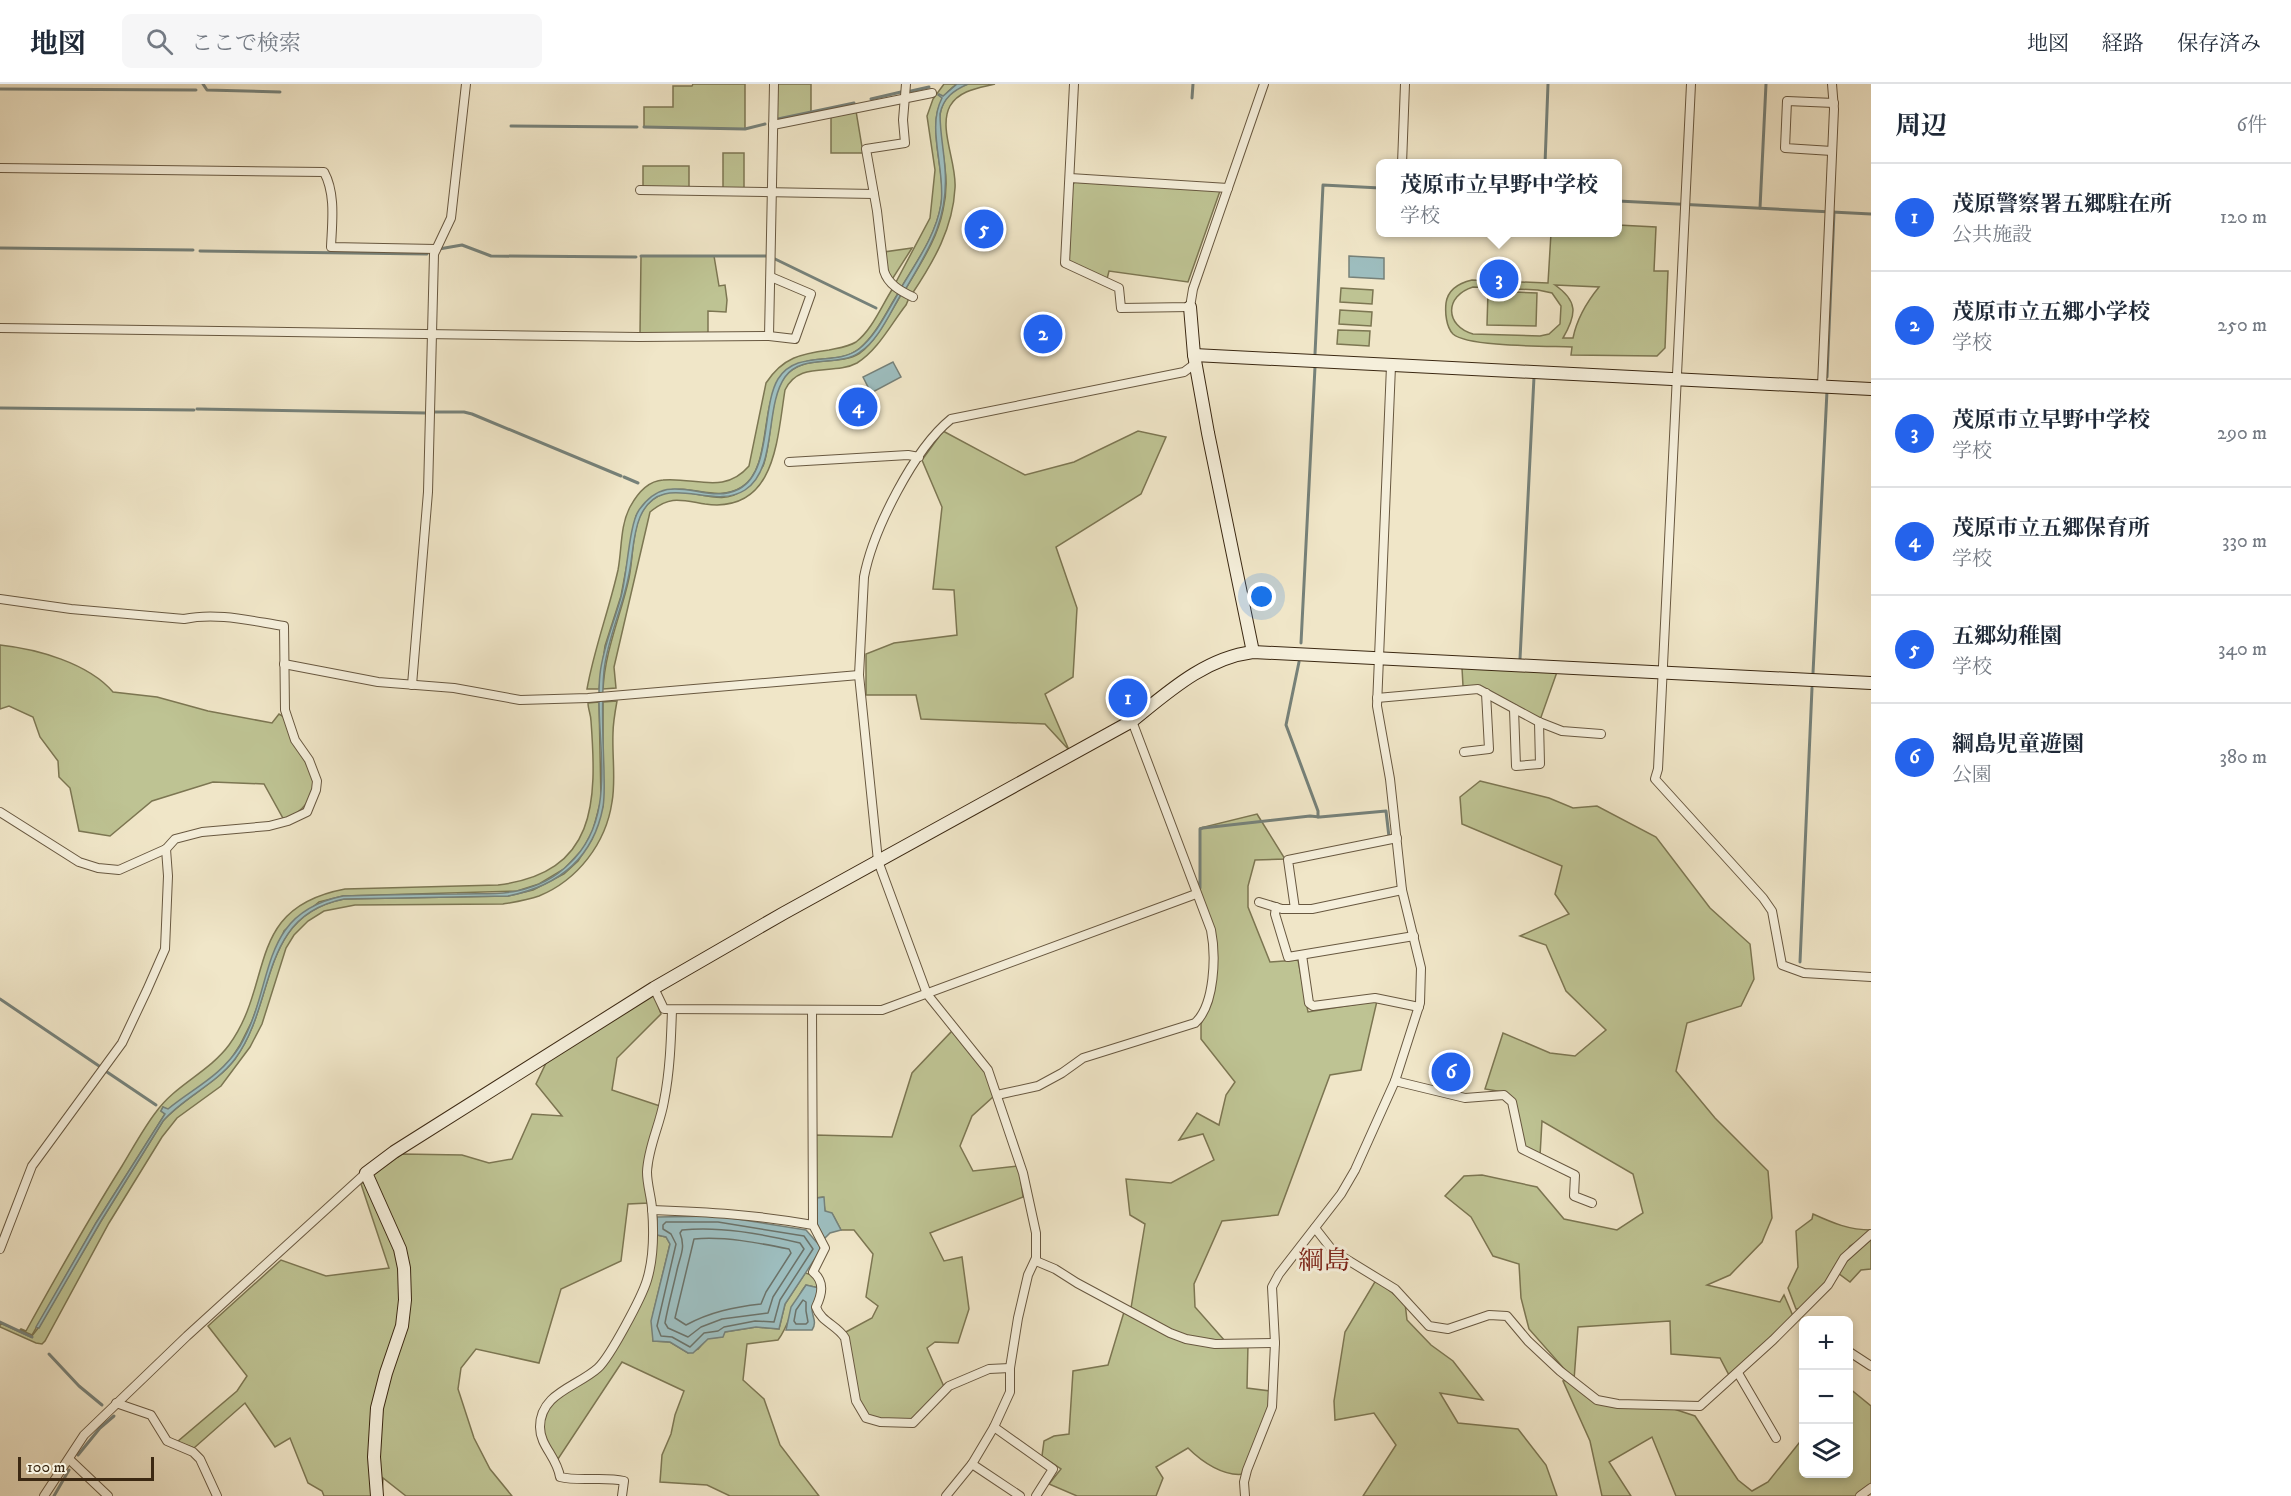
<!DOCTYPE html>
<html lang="ja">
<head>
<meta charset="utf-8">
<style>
  body { margin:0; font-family:"IM FELL DW Pica","Noto Serif JP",serif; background:#f6f6f7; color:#1f2937 }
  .controls { position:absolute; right:18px; bottom:18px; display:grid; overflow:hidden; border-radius:9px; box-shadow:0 3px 9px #0003 }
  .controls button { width:54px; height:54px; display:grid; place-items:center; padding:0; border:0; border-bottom:2px solid #e0e1e3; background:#fff; color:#1f2937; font:30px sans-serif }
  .scale { position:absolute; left:18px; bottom:15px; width:136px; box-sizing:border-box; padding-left:6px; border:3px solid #3b2812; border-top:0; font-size:16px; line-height:21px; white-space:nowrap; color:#3b2812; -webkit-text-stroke:4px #f5efdb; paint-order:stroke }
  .you { position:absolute; left:1262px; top:513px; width:21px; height:21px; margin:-15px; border:4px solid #fff; border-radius:50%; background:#1a73e8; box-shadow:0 0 0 9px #1a73e833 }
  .badge { display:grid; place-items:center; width:39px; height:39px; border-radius:50%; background:#2563eb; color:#fff; font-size:20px; font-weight:700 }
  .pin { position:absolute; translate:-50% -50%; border:3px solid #fff; box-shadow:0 2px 6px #0006 }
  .popup { position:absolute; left:1376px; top:75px; width:246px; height:78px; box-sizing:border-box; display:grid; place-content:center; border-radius:9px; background:#fff; filter:drop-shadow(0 2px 4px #0005); font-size:20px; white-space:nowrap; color:#747a83 }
  .popup b { font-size:22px; color:#1f2937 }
  .popup::after { content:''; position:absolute; left:50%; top:100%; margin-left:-12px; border:12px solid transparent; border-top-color:#fff }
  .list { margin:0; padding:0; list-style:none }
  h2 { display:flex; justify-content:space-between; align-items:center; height:78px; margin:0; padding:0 24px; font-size:26px }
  h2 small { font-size:20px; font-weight:400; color:#747a83 }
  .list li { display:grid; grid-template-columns:39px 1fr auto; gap:18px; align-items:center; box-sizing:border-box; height:108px; padding:0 24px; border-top:2px solid #e0e1e3 }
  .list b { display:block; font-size:22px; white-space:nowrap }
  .list p { margin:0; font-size:20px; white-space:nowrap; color:#747a83 }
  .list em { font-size:20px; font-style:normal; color:#747a83 }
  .icon { flex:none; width:33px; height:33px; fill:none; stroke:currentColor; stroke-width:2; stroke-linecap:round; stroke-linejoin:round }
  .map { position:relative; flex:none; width:1871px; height:1412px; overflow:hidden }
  header { display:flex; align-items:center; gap:36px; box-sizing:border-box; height:84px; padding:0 30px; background:#fff; border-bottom:2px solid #e0e1e3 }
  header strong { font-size:28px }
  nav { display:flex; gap:33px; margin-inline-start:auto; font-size:21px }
  .search { width:420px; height:54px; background:#f6f6f7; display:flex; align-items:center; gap:15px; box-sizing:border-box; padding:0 21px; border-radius:9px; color:#747a83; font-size:22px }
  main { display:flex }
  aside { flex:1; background:#fff }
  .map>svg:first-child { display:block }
  .green { fill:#bec393; stroke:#7c7652; stroke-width:1.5; fill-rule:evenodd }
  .water { fill:#9dbdbe; stroke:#768179; stroke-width:1.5 }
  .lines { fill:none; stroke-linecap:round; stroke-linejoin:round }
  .shore { stroke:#6c7268; stroke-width:1.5 }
  .stream { stroke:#768179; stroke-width:3 }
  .street-casing { stroke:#685840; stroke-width:10 }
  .secondary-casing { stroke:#3b2812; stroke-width:14 }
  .street { stroke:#f5efdb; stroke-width:8 }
  .secondary { stroke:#f5efdb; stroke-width:12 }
  .labels { text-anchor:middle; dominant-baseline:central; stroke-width:6; stroke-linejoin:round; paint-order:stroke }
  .quarter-label { font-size:26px; fill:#7a1f14; stroke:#f5efdb }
</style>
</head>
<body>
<header>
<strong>地図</strong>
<div class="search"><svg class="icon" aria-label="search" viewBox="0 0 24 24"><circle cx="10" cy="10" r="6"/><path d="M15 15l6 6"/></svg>ここで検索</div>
<nav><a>地図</a><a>経路</a><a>保存済み</a></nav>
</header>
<main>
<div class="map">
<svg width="1871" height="1412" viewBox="0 0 1871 1412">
  <rect width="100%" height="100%" fill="#f0e6c8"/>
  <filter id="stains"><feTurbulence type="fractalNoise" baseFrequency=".00333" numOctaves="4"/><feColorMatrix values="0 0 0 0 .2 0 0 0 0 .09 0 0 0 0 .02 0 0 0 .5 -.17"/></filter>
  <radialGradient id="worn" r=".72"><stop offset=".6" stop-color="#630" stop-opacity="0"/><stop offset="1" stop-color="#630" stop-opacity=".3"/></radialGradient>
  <g class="green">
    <polygon points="693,0 745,0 745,45 644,43 644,23 673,23 673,2 692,2"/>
    <polygon points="777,0 811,0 811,31 776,38"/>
    <path d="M944 0H957C916 28 948 81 941 121 936 151 917 177 901 204L895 200 930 134 935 86 927 32 933 15Z"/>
    <path d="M968 0H995C979 4 959 6 950 22 938 44 957 79 955 104 953 144 934 177 912 210L905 206C920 180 937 156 943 126 946 113 947 98 945 84 942 51 926 14 968 0Z"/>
    <polygon points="856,27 863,69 831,69 831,32"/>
    <rect x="723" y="69" width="21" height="36"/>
    <polygon points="643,82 689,82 689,105 643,104"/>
    <polygon points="1075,98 1220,107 1188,198 1109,187 1107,195 1069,178 1072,101"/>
    <path d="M1618 141 1656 143 1654 187H1668L1665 264 1657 272 1571 271 1572 263C1549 262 1467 263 1453 250 1446 243 1445 228 1446 219 1448 205 1459 199 1472 196L1548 199 1551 149 1618 148ZM1555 201 1599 203C1586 219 1577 234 1573 254H1563C1577 230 1578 217 1555 201ZM1473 203 1538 206 1552 209 1561 222 1560 240 1549 250 1540 252 1473 250C1445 242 1444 212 1473 203Z"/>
    <polygon points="912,164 891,197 887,188 884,168"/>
    <polygon points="641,172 714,172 719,202 725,201 727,216 726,228 708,227 708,251 640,250"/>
    <path d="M893 204 899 208C887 226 877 250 860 264 833 286 802 260 777 302 761 326 770 386 742 403 707 425 670 379 636 432L621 512 605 562 599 605H587C594 565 609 526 618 486 622 465 620 442 630 423 637 410 647 397 663 396 696 393 724 411 749 382L766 299C783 273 801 270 829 266 838 264 848 263 856 258 872 246 882 221 893 204Z"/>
    <polygon points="1341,204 1373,206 1372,220 1340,218"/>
    <polygon points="1488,207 1537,209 1536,242 1487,241"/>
    <path d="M902 209 909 214 906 221C891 240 878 266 857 279 833 292 799 276 785 306 777 355 776 430 705 420 681 416 670 411 650 428L614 583 616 604 603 605C605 566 621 531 629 494 633 474 632 450 640 432 646 419 658 409 672 408 693 405 724 423 742 406 749 401 759 389 763 382 773 357 768 310 787 290 807 270 838 283 860 269 877 257 891 227 902 209Z"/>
    <polygon points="1340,226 1372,228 1371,242 1339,240"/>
    <polygon points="1338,246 1370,247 1369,262 1337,260"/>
    <polygon points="943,347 1025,391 1074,378 1138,347 1166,353 1141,410 1056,463 1077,524 1073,593 1045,610 1069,666 1045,640 921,635 916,611 866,611 866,570 894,559 957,551 954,506 933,505 942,423 922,376"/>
    <path d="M0 561C37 565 88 579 113 608L157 613 208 627 272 639 279 630 284 633 314 696C313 716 301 729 284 736L264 700 213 698 152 717 110 752 79 747 70 704 59 693 58 677 40 653 33 633 9 622 0 625Z"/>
    <polygon points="1462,584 1557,588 1540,636 1478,602 1463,602"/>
    <path d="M617 617C615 628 613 639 613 649 612 672 616 696 612 718 606 759 578 796 539 812 528 816 515 818 503 820L355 821 324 827 308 837 294 851 286 864 262 940 250 963 221 1002 177 1034 162 1053 109 1139 45 1257 42 1260 36 1259 0 1243V1239L31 1253 39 1243 101 1137 163 1037C184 1013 215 1001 235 975 277 918 258 832 344 815L508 812 533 806 564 790 578 777 592 755 603 722V618Z"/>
    <path d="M599 618 601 716 593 746 583 765 564 785 539 800 517 807 343 812 319 818 284 847 252 937 240 961 231 975 212 995 168 1026 163 1023 161 1027 165 1030 96 1139 32 1251 20 1246 21 1245 26 1247C57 1191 88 1136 122 1082 133 1064 143 1045 156 1028 175 1001 209 988 229 961 275 898 244 824 345 805L498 801C597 789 597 718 591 637 591 631 588 625 588 619Z"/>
    <polygon points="1480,697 1549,714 1573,724 1597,722 1656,753 1710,824 1750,860 1754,895 1741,922 1687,939 1676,987 1715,1034 1768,1087 1772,1134 1762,1158 1730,1191 1707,1201 1780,1218 1784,1211 1793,1232 1730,1293 1720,1274 1671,1270 1670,1237 1578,1243 1574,1296 1529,1245 1521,1214 1519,1180 1493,1172 1471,1133 1445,1112 1464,1092 1482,1091 1537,1103 1564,1135 1617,1146 1643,1129 1633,1090 1542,1037 1540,1072 1525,1063 1520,1042 1503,1008 1485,1005 1503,949 1550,969 1575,972 1606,946 1566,907 1546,861 1520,852 1569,830 1555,810 1562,782 1462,740 1460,713"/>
    <polygon points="1257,730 1285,775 1255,776 1248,802 1248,823 1270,878 1298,876 1308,928 1377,917 1361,986 1330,991 1278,1131 1222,1137 1194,1200 1195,1223 1225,1257 1183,1252 1131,1224 1145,1140 1130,1131 1126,1095 1171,1099 1214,1076 1203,1050 1179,1056 1197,1029 1219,1041 1226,1011 1235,998 1201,955 1201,940 1211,909 1216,878 1197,805 1200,796 1200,744"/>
    <polygon points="654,910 661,930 617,974 612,1006 660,1022 654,1044 649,1119 628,1120 621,1177 561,1205 539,1279 476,1265 461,1284 458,1305 474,1354 490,1385 512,1412 406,1412 383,1394 382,1412 324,1412 322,1407 308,1399 290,1354 275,1363 245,1319 194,1364 177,1358 237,1307 247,1292 208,1242 281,1176 326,1192 389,1184 361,1100 402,1070 462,1071 489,1079 512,1075 532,1030 562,1032 536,1000 547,977"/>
    <polygon points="952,947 985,988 994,1012 972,1032 960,1062 973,1087 1019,1082 1023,1113 930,1149 944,1177 962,1173 969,1225 958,1259 935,1258 927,1264 945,1305 910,1337 873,1335 860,1325 844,1249 872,1234 878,1222 866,1213 873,1170 854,1146 841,1146 833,1131 825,1127 823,1113 815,1114 815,1051 892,1053 912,989"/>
    <path d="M1813 1130C1833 1139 1849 1146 1871 1146L1865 1153 1850 1162 1825 1200 1800 1225H1796L1788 1204 1798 1183 1796 1147 1812 1135Z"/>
    <path d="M657 1151 666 1153 670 1160 653 1230V1257L670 1258 688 1269 698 1265 708 1254 722 1253 724 1248 756 1243 779 1245 785 1220 805 1189 813 1191 819 1204 806 1201C791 1220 791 1239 778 1256L747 1260 743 1296 764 1315 780 1361 819 1412H730L707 1401 660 1398 662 1371 671 1350 675 1331 684 1307 622 1278 558 1375 547 1361 542 1340 549 1320 600 1286 643 1214Z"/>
    <polygon points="1871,1155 1871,1185 1861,1186 1850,1198 1838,1189 1846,1178"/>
    <polygon points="1376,1196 1405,1219 1407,1236 1431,1261 1453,1277 1483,1316 1440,1309 1458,1339 1518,1345 1546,1381 1557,1412 1363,1412 1396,1361 1374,1329 1335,1336 1334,1317 1345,1248"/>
    <path d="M1124 1228 1187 1258 1248 1260 1247 1304 1270 1307 1269 1324 1244 1390C1224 1393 1202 1378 1188 1364L1156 1383 1163 1394 1156 1412H1077L1049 1400 1061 1385 1042 1372 1044 1357 1054 1352 1069 1350 1073 1287 1108 1281Z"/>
    <polygon points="1567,1296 1595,1316 1674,1325 1695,1332 1738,1396 1752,1407 1768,1398 1803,1354 1804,1390 1848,1390 1849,1304 1871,1322 1871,1401 1857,1412 1676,1412 1652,1353 1609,1378 1631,1412 1602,1412 1590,1357 1563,1297"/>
  </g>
  <g class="water">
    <path d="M957 0H968C954 6 943 14 940 30 940 49 944 67 945 85 949 135 929 165 905 206L901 204C917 177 936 151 941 120 946 86 926 44 942 14L938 11 939 10 943 12Z"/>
    <polygon points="1349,172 1384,174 1384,195 1349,193"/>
    <path d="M899 208 902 209C890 228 879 256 860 268 838 284 802 269 785 293 764 323 778 384 745 406 711 428 661 384 640 433 632 452 633 475 628 495 622 525 607 556 604 587 601 620 603 653 604 686 604 698 605 711 603 723 593 775 558 802 508 812L344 815C258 832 277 918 235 975 215 1001 184 1013 163 1037L101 1137 39 1244 36 1243 96 1139 165 1030 161 1027 163 1023 168 1025C195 1003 220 993 240 962 276 902 256 830 343 812 381 811 419 810 457 810 477 809 498 811 517 807 536 803 555 794 569 780 622 731 593 652 600 590 603 563 614 539 621 513 627 492 629 440 639 426 670 382 704 423 739 405 772 388 761 323 778 295 797 265 835 283 859 265 876 252 888 226 899 208Z"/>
    <polygon points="893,278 901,293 871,309 863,293"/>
    <polygon points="824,1113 825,1127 832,1129 841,1146 830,1149 824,1155 817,1140 817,1114"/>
    <polygon points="718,1132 806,1146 820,1162 820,1167 785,1220 779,1245 756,1243 725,1248 723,1253 708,1255 693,1269 688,1269 670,1258 653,1257 651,1237 670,1160 666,1153 657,1151 657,1133"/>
    <path d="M806 1201 819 1204 818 1212 812 1223C811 1232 818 1237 812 1246H786L791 1223Z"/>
  </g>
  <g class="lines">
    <g class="shore">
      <polygon points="718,1138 804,1152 813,1165 780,1216 774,1238 755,1237 724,1243 718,1247 704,1249 690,1263 672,1253 661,1252 657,1242 676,1160 671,1150 663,1145 663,1141 666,1138"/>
      <path d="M682 1146C720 1142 762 1150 800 1159L804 1165 773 1213 768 1229 722 1235 701 1243 688 1253 668 1244 665 1239C668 1222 673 1204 677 1186 680 1172 686 1164 680 1149Z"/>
      <path d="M694 1155C724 1152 759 1159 789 1165L791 1169 766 1208 761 1220C734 1223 710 1228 686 1241L675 1234Z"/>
      <polygon points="803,1216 806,1218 806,1227 808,1238 806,1240 796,1240 794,1237 796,1226"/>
    </g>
    <g class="stream">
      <polyline points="203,0 207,6 280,8"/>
      <polyline points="0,5 196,6"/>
      <polyline points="911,7 929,3"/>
      <polyline points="1192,14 1193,0"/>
      <polyline points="871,15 901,8"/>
      <polyline points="778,35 854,19"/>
      <polyline points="511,42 637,43"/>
      <polyline points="644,43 745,45 765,40"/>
      <polyline points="1545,80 1548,0"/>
      <polyline points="1618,117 1871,130"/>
      <polyline points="1760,124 1766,0"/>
      <polyline points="0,164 193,166"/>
      <polyline points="439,165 462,161 491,172 636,173"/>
      <polyline points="200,167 427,170"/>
      <polyline points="641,172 768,172"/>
      <polyline points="773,174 876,224"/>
      <polyline points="1315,270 1323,101 1380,104"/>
      <polyline points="1827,293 1834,128"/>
      <polyline points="0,324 194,326"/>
      <polyline points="197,325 426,329"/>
      <polyline points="432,328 464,328 472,330 621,392"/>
      <polyline points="624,393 638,399"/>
      <polyline points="1301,559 1315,283"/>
      <polyline points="1520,575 1534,293"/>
      <polyline points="1299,578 1286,641 1318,727 1318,733"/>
      <polyline points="1813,589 1827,307"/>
      <polyline points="1198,806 1200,804 1200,745 1203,744 1310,732 1320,733 1386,727 1389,753"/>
      <polyline points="1800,878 1812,604"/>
      <polyline points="0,915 102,984"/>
      <polyline points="107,988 156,1021"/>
      <polyline points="0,1238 32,1253"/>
      <polyline points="49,1270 79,1302 102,1321"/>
      <polyline points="78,1371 100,1344 114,1332"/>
      <polyline points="54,1412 69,1386"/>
    </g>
    <defs>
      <g id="street">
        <path d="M906 0 903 36 905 59 866 65 877 127 884 187C888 200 900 207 913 213"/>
        <polyline points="1074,0 1065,179 1119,204 1121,224 1190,223 1193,205 1264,0"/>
        <polyline points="1691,0 1658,685 1655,695 1763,814 1772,827 1782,881 1804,889 1871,893"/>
        <polyline points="773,41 932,9"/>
        <polyline points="1832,67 1785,64 1787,17 1834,19"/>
        <polyline points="1402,80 1405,0"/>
        <path d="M0 84 324 88C336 110 332 139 331 163L436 165"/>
        <polyline points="1070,94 1228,104"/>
        <polyline points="640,106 874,110"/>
        <polyline points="0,244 639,253 769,252 795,255 811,210 771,193"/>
        <polyline points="769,252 774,0"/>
        <polyline points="1822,302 1834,25 1832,0"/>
        <polyline points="789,378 908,371 919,373"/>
        <path d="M0 515 71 525 184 535C217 528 251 537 284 542L285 626 295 656 309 676 317 697 316 706 307 728 288 737 269 742 202 748 175 755 166 765 119 786 98 784 79 778 0 728"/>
        <polyline points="284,580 378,598 454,604 520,616 588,614 859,591"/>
        <polyline points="412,601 428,408 434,170 451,134 466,0"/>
        <polyline points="1377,614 1478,605 1539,638 1562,647 1601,650"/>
        <polyline points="1514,625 1516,682 1540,680 1539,638"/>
        <polyline points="1464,668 1489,665 1486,609"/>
        <polyline points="1259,818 1282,825 1312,825 1402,806"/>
        <polyline points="1276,823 1275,830 1288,873 1414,852"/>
        <polyline points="1295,825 1288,776 1397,754"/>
        <polyline points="1302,871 1309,919 1313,922 1375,914 1419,923"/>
        <polyline points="654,904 664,925 882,926 1196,810"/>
        <polyline points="812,926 813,1141"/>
        <polyline points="1395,997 1465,1014 1504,1011 1512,1018 1522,1065 1575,1091 1574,1112 1592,1119"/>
        <path d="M997 1011 1038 1002 1062 989 1083 974 1195 939C1215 921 1216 871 1211 846L1132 637"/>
        <path d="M652 1126C707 1128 759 1131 813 1141L825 1164 813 1188C825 1198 822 1210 816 1223 821 1238 837 1241 845 1254L856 1317 866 1334 880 1338 913 1339 949 1302 989 1285 1010 1284"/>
        <polyline points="1315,1144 1333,1167 1395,1205 1429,1242 1448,1245 1489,1231 1507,1232 1528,1257 1560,1287 1597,1316 1618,1320 1700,1322 1773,1256 1828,1201 1844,1174 1871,1150"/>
        <polyline points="0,1165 32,1082 122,959 147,906 165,865 168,792 166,765"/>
        <polyline points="1036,1177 1055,1185 1077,1199 1170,1249 1186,1255 1215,1260 1275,1259"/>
        <polyline points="1848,1267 1871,1282"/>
        <polyline points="1738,1289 1776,1354"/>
        <polyline points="116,1319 151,1331 167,1357 193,1368 200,1375 217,1412"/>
        <polyline points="994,1343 1053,1385 1036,1412"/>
        <polyline points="69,1375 108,1412"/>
        <polyline points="972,1380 1020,1412"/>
        <polyline points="44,1412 84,1351 187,1252 366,1089"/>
        <path d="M622 1412 624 1397C603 1392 581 1398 560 1393 557 1373 540 1362 540 1343 540 1309 577 1303 598 1284 610 1273 642 1213 647 1196 654 1173 654 1148 652 1124 651 1112 647 1100 647 1088 648 1063 660 1041 664 1017 670 987 671 956 672 926"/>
        <path d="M946 1412 972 1380 994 1343 1010 1308V1284L1018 1234 1028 1191 1036 1174V1149L1023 1089 988 986 927 910 878 777 859 591 864 493C873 446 914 365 951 335L1184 288 1196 279"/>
        <polyline points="1245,1412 1244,1398 1247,1386 1272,1323 1275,1259 1272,1203 1279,1190 1341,1110 1355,1086 1395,997 1420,919 1421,884 1402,806 1390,695 1377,622 1391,282"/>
        <polyline points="1860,1412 1871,1404"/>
      </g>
      <g id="secondary">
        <polyline points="1190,223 1194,271 1208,349 1253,568"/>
        <polyline points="1194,271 1871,305"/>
        <path d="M377 1412 374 1373 377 1324 386 1289 402 1242 405 1216 404 1184 400 1165 366 1089 394 1068 654 904 784 829 1132 637C1168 608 1205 574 1253 568L1871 599"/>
      </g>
    </defs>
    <use href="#street" class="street-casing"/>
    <use href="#secondary" class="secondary-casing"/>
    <use href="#street" class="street"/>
    <use href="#secondary" class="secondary"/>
  </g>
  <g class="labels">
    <g class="quarter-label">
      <text x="1324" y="1177">綱島</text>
    </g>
  </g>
  <rect width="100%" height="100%" filter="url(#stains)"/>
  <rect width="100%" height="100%" fill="url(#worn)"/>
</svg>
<div class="controls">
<button>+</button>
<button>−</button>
<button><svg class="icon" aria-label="layers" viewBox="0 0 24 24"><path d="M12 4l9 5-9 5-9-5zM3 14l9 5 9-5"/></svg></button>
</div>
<div class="scale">100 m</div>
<div class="you"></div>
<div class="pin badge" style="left:1128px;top:614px">1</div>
<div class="pin badge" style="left:1043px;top:250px">2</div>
<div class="pin badge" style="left:1499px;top:195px">3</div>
<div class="popup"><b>茂原市立早野中学校</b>学校</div>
<div class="pin badge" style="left:858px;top:323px">4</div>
<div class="pin badge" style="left:984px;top:145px">5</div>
<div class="pin badge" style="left:1451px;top:988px">6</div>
</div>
<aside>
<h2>周辺<small>6件</small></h2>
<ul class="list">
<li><span class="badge">1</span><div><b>茂原警察署五郷駐在所</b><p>公共施設</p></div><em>120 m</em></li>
<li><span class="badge">2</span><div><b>茂原市立五郷小学校</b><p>学校</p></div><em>250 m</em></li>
<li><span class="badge">3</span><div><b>茂原市立早野中学校</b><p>学校</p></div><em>290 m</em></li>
<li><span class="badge">4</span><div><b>茂原市立五郷保育所</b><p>学校</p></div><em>330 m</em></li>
<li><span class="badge">5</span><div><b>五郷幼稚園</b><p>学校</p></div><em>340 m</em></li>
<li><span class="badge">6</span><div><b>綱島児童遊園</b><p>公園</p></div><em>380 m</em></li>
</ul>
</aside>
</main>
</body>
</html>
